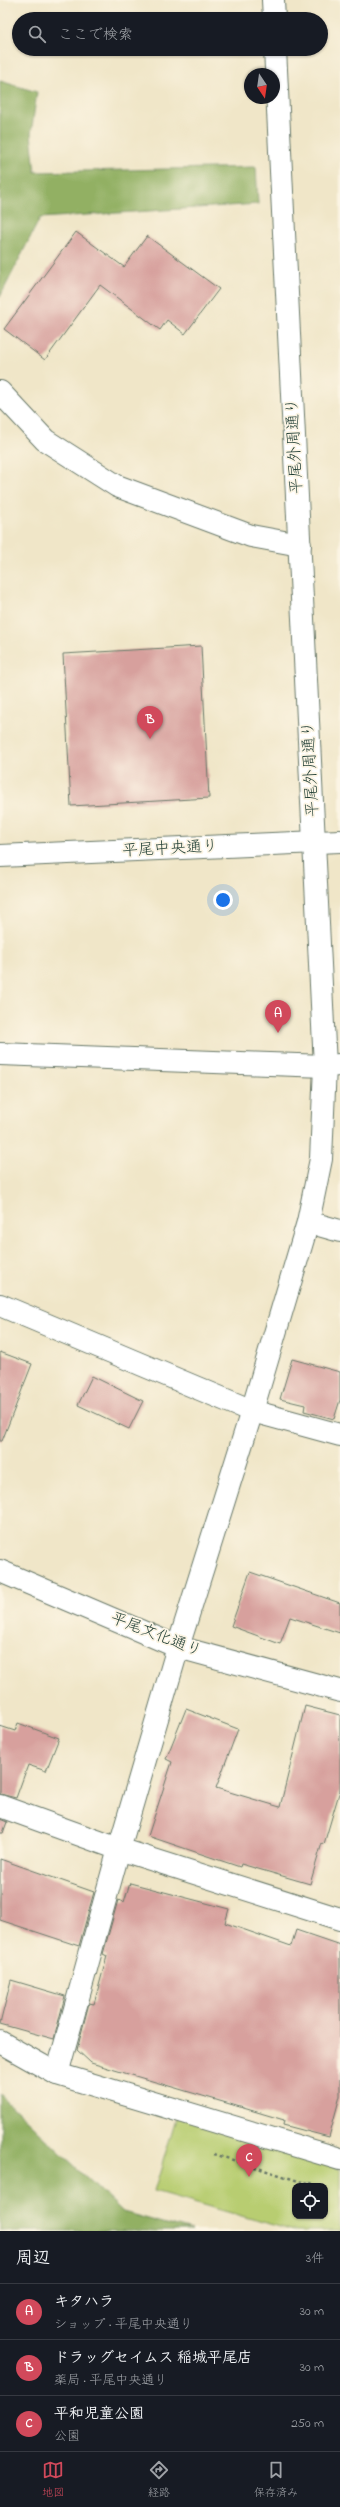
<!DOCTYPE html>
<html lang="ja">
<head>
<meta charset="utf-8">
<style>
  body { margin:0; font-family:"Indie Flower","Klee One",sans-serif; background:#20242c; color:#f1f3f6 }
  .controls { position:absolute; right:12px; bottom:12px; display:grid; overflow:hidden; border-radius:8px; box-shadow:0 1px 3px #0004 }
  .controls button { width:36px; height:36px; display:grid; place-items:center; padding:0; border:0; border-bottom:1px solid #363941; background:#171b24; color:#f1f3f6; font:20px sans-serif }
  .compass { position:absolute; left:244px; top:68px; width:36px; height:36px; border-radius:50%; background:#171b24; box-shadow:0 1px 3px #0004; rotate:167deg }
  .you { position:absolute; left:223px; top:900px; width:14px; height:14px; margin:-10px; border:3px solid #fff; border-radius:50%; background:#1a73e8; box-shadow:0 0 0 6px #1a73e833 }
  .badge { display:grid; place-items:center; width:26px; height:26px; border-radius:50%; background:#d1495b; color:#fff; font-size:13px; font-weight:700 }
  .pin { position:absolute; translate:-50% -33px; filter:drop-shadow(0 1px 2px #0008) }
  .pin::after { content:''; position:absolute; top:21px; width:14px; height:12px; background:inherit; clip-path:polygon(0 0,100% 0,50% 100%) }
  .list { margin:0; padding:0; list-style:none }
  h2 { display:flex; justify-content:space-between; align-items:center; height:52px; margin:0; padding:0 16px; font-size:17px }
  h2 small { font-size:13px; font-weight:400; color:#9ea1a6 }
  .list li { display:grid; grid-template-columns:26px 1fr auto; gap:12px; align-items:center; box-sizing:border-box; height:56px; padding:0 16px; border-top:1px solid #363941 }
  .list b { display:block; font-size:15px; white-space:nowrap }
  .list p { margin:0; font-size:13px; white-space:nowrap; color:#9ea1a6 }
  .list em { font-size:13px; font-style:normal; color:#9ea1a6 }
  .icon { flex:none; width:22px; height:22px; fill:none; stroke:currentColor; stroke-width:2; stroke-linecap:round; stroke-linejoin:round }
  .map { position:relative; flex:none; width:340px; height:2231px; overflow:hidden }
  .search { position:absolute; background:#171b24; box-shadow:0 1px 3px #0004; left:12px; right:12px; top:12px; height:44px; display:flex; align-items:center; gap:10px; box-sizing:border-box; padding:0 14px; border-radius:22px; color:#9ea1a6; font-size:15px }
  .sheet { height:220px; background:#171b24 }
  nav { display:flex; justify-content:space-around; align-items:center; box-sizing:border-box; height:56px; border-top:1px solid #363941; background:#171b24; font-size:11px; color:#9ea1a6 }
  nav a { display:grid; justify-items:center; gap:2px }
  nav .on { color:#d1495b }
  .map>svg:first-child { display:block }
  .green { fill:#b8cd71; stroke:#6c8552; fill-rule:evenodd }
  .forest { fill:#92b063; stroke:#58764c }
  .building { fill:#d7a09d }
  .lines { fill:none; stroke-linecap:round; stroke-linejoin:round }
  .street-casing { stroke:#687868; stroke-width:24 }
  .secondary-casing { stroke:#687868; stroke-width:24 }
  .path { stroke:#687868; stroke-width:2.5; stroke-dasharray:3 3; stroke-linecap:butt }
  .street { stroke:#fff; stroke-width:22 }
  .secondary { stroke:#fff; stroke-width:22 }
  .labels { text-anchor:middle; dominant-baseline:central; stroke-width:3.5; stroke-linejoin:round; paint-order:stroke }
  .street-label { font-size:16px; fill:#1f3d34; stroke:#fcf5e5 }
</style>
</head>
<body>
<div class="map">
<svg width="340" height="2231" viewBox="0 0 340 2231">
  <rect width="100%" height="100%" fill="#fcf5e5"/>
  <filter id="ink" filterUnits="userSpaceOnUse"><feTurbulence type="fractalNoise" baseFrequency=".025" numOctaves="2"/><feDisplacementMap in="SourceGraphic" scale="8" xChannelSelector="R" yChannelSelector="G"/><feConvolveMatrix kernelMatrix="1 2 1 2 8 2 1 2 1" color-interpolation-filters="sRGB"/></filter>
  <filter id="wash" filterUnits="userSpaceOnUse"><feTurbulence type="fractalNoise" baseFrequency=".012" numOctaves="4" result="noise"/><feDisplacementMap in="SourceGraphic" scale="16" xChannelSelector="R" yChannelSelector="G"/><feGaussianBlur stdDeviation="0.9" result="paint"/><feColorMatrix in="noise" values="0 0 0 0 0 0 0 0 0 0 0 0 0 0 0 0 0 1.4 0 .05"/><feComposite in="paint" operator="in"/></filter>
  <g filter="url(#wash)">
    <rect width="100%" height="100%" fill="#f0e6c8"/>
    <path class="green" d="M177 2115 340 2169V2231H294L154 2191ZM295 2186H325V2216H295Z"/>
    <g class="forest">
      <polygon points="0,81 37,92 31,134 35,172 256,167 258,204 40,218 0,297"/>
      <polygon points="0,2095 123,2212 192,2231 0,2231"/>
    </g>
    <g id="blocks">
      <g class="building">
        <polygon points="76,232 124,267 147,236 219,289 185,334 167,320 160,330 100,285 45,360 4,329"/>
        <polygon points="201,646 209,798 71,806 63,654"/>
        <polygon points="0,1352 32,1364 2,1441 0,1441"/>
        <polygon points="292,1359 340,1372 340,1400 334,1419 304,1411 305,1405 280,1399"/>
        <polygon points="92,1376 143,1401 129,1429 78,1405"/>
        <polygon points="250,1572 340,1603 340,1633 290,1617 280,1644 231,1626"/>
        <polygon points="305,1706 340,1715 340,1790 324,1844 322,1843 310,1884 241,1864 240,1867 148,1836 172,1762 166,1759 186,1709 238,1729 216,1788 280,1807"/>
        <polygon points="18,1723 59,1738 46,1771 28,1765 16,1798 0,1794 0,1726 15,1731"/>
        <polygon points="0,1819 7,1822 3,1833 0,1833"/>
        <polygon points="0,1859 94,1892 79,1946 0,1920"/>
        <polygon points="130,1883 229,1909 225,1923 291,1946 296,1930 340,1945 340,2096 329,2137 283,2125 284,2120 91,2063 77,2050 89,2003 94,2004 107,1956 103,1954 118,1900 124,1902"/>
        <polygon points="11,1980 65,1996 54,2039 0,2024"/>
      </g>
    </g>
  </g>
  <g filter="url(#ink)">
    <use href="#blocks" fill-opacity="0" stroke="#687868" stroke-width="1"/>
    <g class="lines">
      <defs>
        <g id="street">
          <polyline points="0,392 45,440 117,486 251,536 300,545"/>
          <polyline points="0,1054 325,1066 340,1065"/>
          <polyline points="308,1222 340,1231"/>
          <polyline points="0,1305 252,1411 340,1435"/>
          <polyline points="0,1806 119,1849 340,1919"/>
          <polyline points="0,2042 57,2074 340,2159"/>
          <polyline points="57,2074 119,1849 178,1647"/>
        </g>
        <g id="secondary">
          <polyline points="273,0 274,19"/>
          <polyline points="0,856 340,841"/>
          <polyline points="0,1571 178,1647 340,1691"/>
          <polyline points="178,1647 252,1411 308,1222 321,1159 325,1066 275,49"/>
        </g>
      </defs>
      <use href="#street" class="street-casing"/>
      <use href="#secondary" class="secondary-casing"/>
      <polyline class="path" points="214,2154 311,2185 312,2180"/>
      <use href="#street" class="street"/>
      <use href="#secondary" class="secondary"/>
    </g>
  </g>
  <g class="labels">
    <g class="street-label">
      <text transform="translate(295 446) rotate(-93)">平尾外周通り</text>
      <text transform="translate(311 769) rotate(-93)">平尾外周通り</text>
      <text transform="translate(170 849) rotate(-3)">平尾中央通り</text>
      <text transform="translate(156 1635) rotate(21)">平尾文化通り</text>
    </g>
  </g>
</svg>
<div class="controls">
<button><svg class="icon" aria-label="locate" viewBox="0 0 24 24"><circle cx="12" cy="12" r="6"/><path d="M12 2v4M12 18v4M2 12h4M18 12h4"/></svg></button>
</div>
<svg class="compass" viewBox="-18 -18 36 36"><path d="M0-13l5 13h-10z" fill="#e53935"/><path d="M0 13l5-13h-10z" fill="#9ea1a6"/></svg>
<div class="you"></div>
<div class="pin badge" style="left:278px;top:1033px">A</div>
<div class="pin badge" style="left:150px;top:739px">B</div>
<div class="pin badge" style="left:249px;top:2177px">C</div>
<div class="search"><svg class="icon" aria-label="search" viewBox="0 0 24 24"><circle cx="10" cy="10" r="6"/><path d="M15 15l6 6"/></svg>ここで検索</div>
</div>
<section class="sheet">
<h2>周辺<small>3件</small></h2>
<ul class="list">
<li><span class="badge">A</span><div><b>キタハラ</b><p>ショップ · 平尾中央通り</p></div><em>30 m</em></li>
<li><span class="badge">B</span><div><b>ドラッグセイムス 稲城平尾店</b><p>薬局 · 平尾中央通り</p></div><em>30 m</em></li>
<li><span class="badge">C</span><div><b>平和児童公園</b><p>公園</p></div><em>250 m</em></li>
</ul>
</section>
<nav>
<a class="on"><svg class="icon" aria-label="map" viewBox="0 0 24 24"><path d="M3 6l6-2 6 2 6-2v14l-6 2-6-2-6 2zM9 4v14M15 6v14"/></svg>地図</a>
<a><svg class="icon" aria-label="directions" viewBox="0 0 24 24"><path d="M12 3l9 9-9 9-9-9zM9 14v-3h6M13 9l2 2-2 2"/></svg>経路</a>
<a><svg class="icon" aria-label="saved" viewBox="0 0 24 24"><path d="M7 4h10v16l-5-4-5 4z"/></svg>保存済み</a>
</nav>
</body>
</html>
